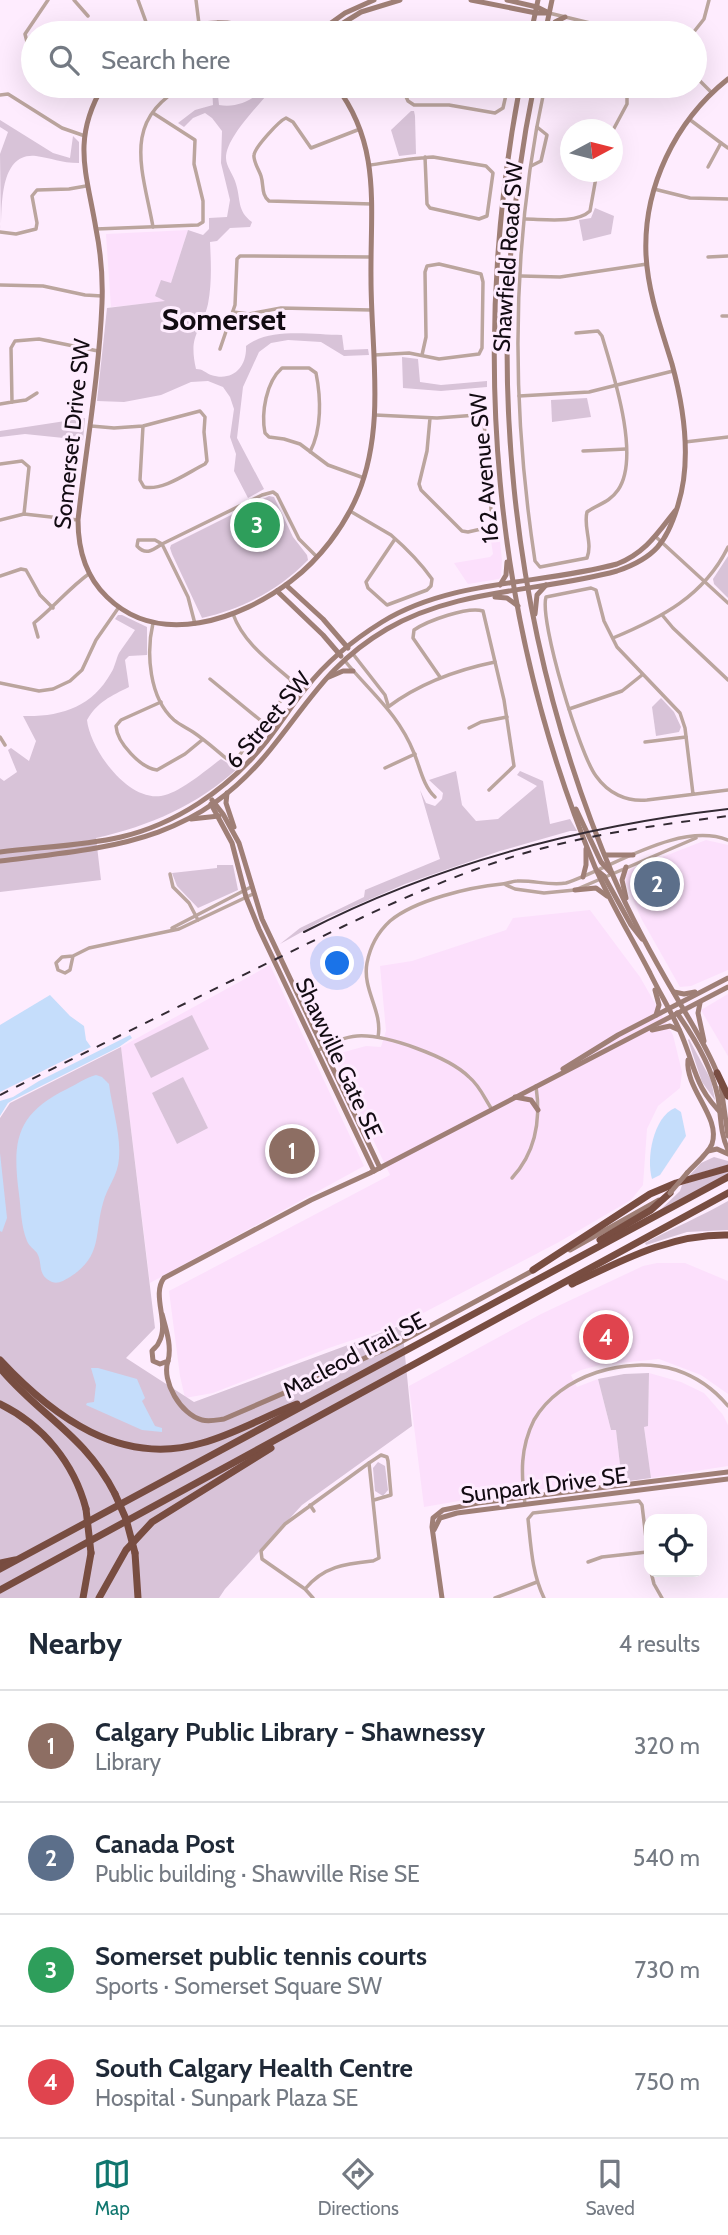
<!DOCTYPE html>
<html lang="en">
<head>
<meta charset="utf-8">
<style>
  body { margin:0; font-family:Cabin,sans-serif; background:#f2f2f3; color:#1f2937 }
  .controls { position:absolute; right:21px; bottom:21px; display:grid; overflow:hidden; border-radius:14px; box-shadow:0 7px 28px #0002 }
  .controls button { width:63px; height:63px; display:grid; place-items:center; padding:0; border:0; border-bottom:2px solid #e0e1e3; background:#fff; color:#1f2937; font:35px sans-serif }
  .compass { position:absolute; left:560px; top:119px; width:63px; height:63px; border-radius:50%; background:#fff; box-shadow:0 7px 28px #0002; rotate:83deg }
  .you { position:absolute; left:338px; top:964px; width:24px; height:24px; margin:-18px; border:5px solid #fff; border-radius:50%; background:#1a73e8; box-shadow:0 0 0 10px #1a73e833 }
  .badge { display:grid; place-items:center; width:46px; height:46px; border-radius:50%; background:#0f766e; color:#fff; font-size:23px; font-weight:700 }
  .pin { position:absolute; translate:-50% -50%; border:4px solid #fff; box-shadow:0 2px 7px #0006 }
  .list { margin:0; padding:0; list-style:none }
  h2 { display:flex; justify-content:space-between; align-items:center; height:91px; margin:0; padding:0 28px; font-size:30px }
  h2 small { font-size:23px; font-weight:400; color:#747a83 }
  .list li { display:grid; grid-template-columns:46px 1fr auto; gap:21px; align-items:center; box-sizing:border-box; height:112px; padding:0 28px; border-top:2px solid #e0e1e3 }
  .list b { display:block; font-size:26px; white-space:nowrap }
  .list p { margin:0; font-size:23px; white-space:nowrap; color:#747a83 }
  .list em { font-size:23px; font-style:normal; color:#747a83 }
  .icon { flex:none; width:38px; height:38px; fill:none; stroke:currentColor; stroke-width:2; stroke-linecap:round; stroke-linejoin:round }
  .map { position:relative; flex:none; width:728px; height:1598px; overflow:hidden }
  .search { position:absolute; background:#fff; box-shadow:0 7px 28px #0002; left:21px; right:21px; top:21px; height:77px; display:flex; align-items:center; gap:18px; box-sizing:border-box; padding:0 24px; border-radius:38px; color:#747a83; font-size:26px }
  .sheet { height:539px; background:#fff }
  nav { display:flex; justify-content:space-around; align-items:center; box-sizing:border-box; height:98px; border-top:2px solid #e0e1e3; background:#fff; font-size:19px; color:#747a83 }
  nav a { display:grid; justify-items:center; gap:4px }
  nav .on { color:#0f766e }
  .map>svg:first-child { display:block }
  .built { fill:#fce0fc }
  .green { fill:#d8c3d8 }
  .water { fill:#c5ddfb }
  .lines { fill:none; stroke-linecap:round; stroke-linejoin:round }
  .street { stroke:#bba59e; stroke-width:3.5 }
  .secondary { stroke:#9f7f76; stroke-width:5 }
  .highway { stroke:#784d41; stroke-width:7 }
  .tram { stroke:#332a33; stroke-width:2 }
  .rail { stroke:#332a33; stroke-width:2; stroke-dasharray:9 9; stroke-linecap:butt }
  .secondary-bridge { stroke:#9f7f76; stroke-width:5 }
  .highway-bridge { stroke:#784d41; stroke-width:7 }
  .labels { text-anchor:middle; dominant-baseline:central; stroke-width:6; stroke-linejoin:round; paint-order:stroke }
  .street-label { font-size:23px; fill:#120b12; stroke:#feecfe }
  .district-label { font-size:30px; font-weight:bold; fill:#120b12; stroke:#feecfe }
</style>
</head>
<body>
<div class="map">
<svg width="728" height="1598" viewBox="0 0 728 1598">
  <rect width="100%" height="100%" fill="#feecfe"/>
  <g class="built">
    <polygon points="188,230 165,302 111,307 106,234"/>
    <polygon points="499,532 502,560 501,576 499,579 468,584 454,563 490,557 493,554 490,534"/>
    <polygon points="706,840 728,845 728,970 691,986 680,987 641,918 626,883 625,875 629,870"/>
    <polygon points="590,910 640,977 673,1035 682,1072 680,1088 658,1106 647,1129 643,1185 631,1200 559,1242 406,1322 329,1348 213,1393 185,1398 180,1376 169,1291 390,1175 333,1055 366,1046 381,1047 386,1031 380,966 412,961 506,930 513,918"/>
    <polygon points="270,965 364,1166 150,1283 121,1047"/>
    <polygon points="728,994 728,1056 701,1010"/>
    <polygon points="657,1263 685,1263 728,1281 728,1394 701,1375 659,1359 600,1365 581,1370 571,1375 577,1387 598,1379 611,1430 616,1430 622,1482 511,1492 424,1507 409,1386 541,1314 643,1266"/>
    <polygon points="649,1373 681,1382 704,1393 723,1415 728,1425 728,1466 651,1478 644,1426 648,1425"/>
  </g>
  <g class="green">
    <path d="M212 86H217L219 105C238 108 254 100 266 86H274C261 104 226 136 226 158 226 167 234 175 236 184 241 200 237 211 252 222L250 227 230 228 217 241 210 242C211 263 212 283 208 304 201 333 188 334 196 369 203 369 204 372 211 375 233 382 247 367 246 346 270 327 313 335 342 335L344 350 368 349 369 355 344 356 321 342 288 340 271 343 259 352 243 387 237 438 264 489 248 498 234 471 236 454 230 437 234 409 230 397 223 387 208 381 191 382 161 395 124 402 97 401 107 308 165 301 155 296 161 280 171 283 188 230 203 235 209 229V218L227 217 230 200 221 163 222 131 212 118 205 113 193 118 184 127 178 123 195 110 213 105Z"/>
    <polygon points="411,111 414,111 415,116 416,154 399,156 391,130"/>
    <path d="M0 120 53 153 70 158 73 136 79 142V163C60 163 52 158 36 156 0 152 2 204 1 229L0 154 8 132 0 127Z"/>
    <polygon points="595,208 614,216 611,234 583,241 579,220 591,218"/>
    <polygon points="402,357 418,359 420,382 441,385 487,381 487,387 441,391 403,388"/>
    <polygon points="587,398 591,417 552,422 551,400"/>
    <polygon points="85,418 83,440 25,434 0,437 0,431"/>
    <path d="M269 496 274 497 293 537 307 555 308 560C279 590 242 609 202 618L172 554 170 548 171 545Z"/>
    <polygon points="728,556 728,598 714,584 713,579"/>
    <path d="M118 615H122L147 627V655L129 656 125 660 129 687C111 696 97 702 87 720 90 749 127 801 161 796 180 793 206 770 221 759L229 764 235 763 239 767C198 805 150 826 96 838L101 880 0 892V778L4 781 17 772 8 750 11 748 29 761 36 741 23 716C61 717 92 707 111 673 115 667 116 659 119 653 124 645 130 638 135 630L115 619Z"/>
    <polygon points="661,698 674,712 681,727 679,732 656,736 652,707"/>
    <polygon points="456,771 462,805 476,821 498,819 537,786 517,775 520,771 543,781 550,824 570,819 577,831 570,831 500,851 405,884 327,918 280,944 300,928 364,897 365,890 440,859 420,790 426,803 435,806 442,799 443,793 429,780"/>
    <polygon points="217,865 233,865 238,890 198,908 177,886 172,873 217,868"/>
    <polygon points="192,1015 209,1049 151,1078 134,1044"/>
    <polygon points="689,1039 711,1080 715,1100 702,1082 688,1040"/>
    <polygon points="121,1047 155,1328 126,1358 194,1402 402,1325 412,1426 302,1505 225,1589 219,1598 0,1598 0,1118 10,1103"/>
    <polygon points="183,1077 208,1128 177,1144 152,1093"/>
    <polygon points="714,1157 728,1161 728,1165 689,1176 701,1163"/>
    <polygon points="728,1169 728,1175 657,1213 680,1191 682,1185"/>
    <path d="M728 1201V1230L687 1232 646 1245 645 1243C673 1228 700 1217 728 1201Z"/>
    <polygon points="649,1373 648,1426 644,1427 651,1478 622,1482 616,1430 611,1430 598,1379 624,1374"/>
    <polygon points="378,1462 385,1466 388,1490 383,1496 375,1491 373,1468"/>
  </g>
  <g class="water">
    <polygon points="50,995 70,1016 84,1026 86,1040 91,1047 0,1092 0,1025"/>
    <polygon points="130,1035 132,1038 119,1047 13,1100 8,1103 0,1116 0,1101 13,1097 39,1081"/>
    <path d="M96 1075 102 1077 109 1084C112 1108 121 1134 119 1158 118 1176 107 1187 103 1203 94 1234 103 1256 70 1277 63 1281 57 1285 50 1281 37 1274 43 1263 37 1253 34 1249 29 1246 27 1241 21 1227 21 1209 19 1194 12 1141 16 1114 67 1089 77 1084 85 1078 96 1075Z"/>
    <path d="M675 1108 681 1112 686 1136 660 1175 652 1179C646 1159 653 1117 675 1108Z"/>
    <polygon points="0,1153 7,1218 2,1232 0,1231"/>
    <polygon points="91,1368 98,1368 137,1379 145,1398 142,1401 155,1426 162,1428 162,1432 142,1430 86,1405 87,1403 94,1402 96,1385"/>
  </g>
  <g class="lines">
    <g class="street">
      <polyline points="74,0 88,16"/>
      <polyline points="138,0 150,33"/>
      <polyline points="196,0 199,24"/>
      <polyline points="549,13 631,33"/>
      <polyline points="693,33 704,19 709,0"/>
      <polyline points="33,47 27,42 25,34 48,0"/>
      <polyline points="695,76 712,93"/>
      <polyline points="401,86 408,101 414,105 449,105 495,113 503,108 508,86"/>
      <path d="M545 86C511 242 511 404 535 561L540 567 587 558C593 543 583 527 587 512 598 504 609 503 618 490 641 457 613 373 602 336L598 331 576 333"/>
      <polyline points="595,86 623,94 627,97 627,104 612,132"/>
      <polyline points="0,95 8,94 62,128 85,136"/>
      <polyline points="689,119 721,143 708,167"/>
      <path d="M360 129 311 148 293 122 286 118C279 121 255 147 254 155 253 161 259 170 261 176 264 185 261 195 269 201L372 204"/>
      <polyline points="721,143 728,148"/>
      <path d="M370 165C391 162 412 158 433 157L486 166 493 173 487 216 479 219 430 208 427 204 425 157"/>
      <polyline points="531,166 541,161 547,135 537,127"/>
      <polyline points="654,189 690,198 728,199"/>
      <path d="M525 219C543 219 576 224 590 211L597 172"/>
      <path d="M153 227C143 171 120 119 185 86"/>
      <polyline points="96,229 198,225 203,222 203,201 194,164 195,140 153,113"/>
      <polyline points="0,232 16,234 36,229 37,223 32,196 37,190 69,189 86,186"/>
      <polyline points="708,257 728,256"/>
      <polyline points="521,276 560,277 647,264"/>
      <polyline points="0,285 43,286 85,295 102,296"/>
      <polyline points="233,312 249,314 281,308 371,310"/>
      <polyline points="722,316 728,316"/>
      <polyline points="220,349 235,305 237,259 240,256 371,257"/>
      <polyline points="374,355 409,353 439,359 479,354 482,348 483,282 481,274 439,264 427,266 425,272 426,337 422,355"/>
      <polyline points="519,396 589,392 673,371"/>
      <polyline points="12,402 26,400 37,393"/>
      <polyline points="0,404 12,402 11,348 15,341 39,339 98,351"/>
      <polyline points="375,415 437,418 477,415 484,422 492,521 490,527 468,532 462,531 421,490 419,484 427,451 430,418"/>
      <path d="M91 426 114 428 143 426 200 411 205 417 204 432 207 461 205 464C187 473 163 491 144 487L140 480 143 426"/>
      <polyline points="685,442 728,437"/>
      <polyline points="583,451 626,449"/>
      <path d="M310 452C322 429 321 398 316 373L309 368H282C266 382 261 413 265 433L269 437 284 439 300 444 328 465 364 478"/>
      <polyline points="0,464 22,461 29,467 24,514"/>
      <path d="M350 511 391 535C406 548 420 562 432 579L431 586 427 590 387 605 368 588 366 582 395 539"/>
      <polyline points="0,520 24,514 78,520"/>
      <polyline points="656,537 728,603"/>
      <polyline points="0,576 21,569 26,570 40,595 53,608"/>
      <polyline points="663,616 673,628 728,680"/>
      <path d="M153 623C146 653 149 698 174 720 180 725 187 728 193 732 205 740 216 750 227 759L237 758 265 724 292 684 290 679C268 660 243 642 233 614"/>
      <path d="M195 624 188 597 162 544 155 540H138L137 546C146 556 153 550 162 544L262 495 273 492 277 495 299 539 317 557"/>
      <path d="M38 637 34 623C54 607 69 588 90 573"/>
      <path d="M613 638C661 618 704 596 728 547"/>
      <polyline points="353,654 385,695 388,705"/>
      <path d="M345 661C371 693 398 713 414 753 420 767 423 786 435 797"/>
      <path d="M440 677 413 638 414 630C427 621 468 606 483 611L504 700 514 766 489 790"/>
      <polyline points="210,679 265,724"/>
      <polyline points="0,683 39,691 53,689 70,681 82,670 96,640 119,607"/>
      <path d="M161 702 121 720 116 726C117 743 141 768 157 770L185 754 202 740"/>
      <path d="M388 707C420 683 456 670 495 662"/>
      <polyline points="569,709 622,691 642,675"/>
      <polyline points="469,728 481,722 507,717"/>
      <polyline points="0,737 5,745"/>
      <polyline points="645,742 686,737"/>
      <polyline points="385,768 415,754"/>
      <path d="M693 794 685 728 680 713 617 647 604 621 596 590 591 588 546 597C539 621 580 755 596 776 608 793 626 802 647 800L728 790"/>
      <polyline points="170,874 173,887 189,903 198,920"/>
      <polyline points="506,885 515,889 544,893 575,890 696,838"/>
      <polyline points="172,928 251,887"/>
      <polyline points="73,956 70,970 65,973 58,970 56,963 62,957 73,956 89,948 179,929 253,894"/>
      <path d="M378 1037C383 1011 362 990 367 963 370 947 378 932 390 921 415 900 470 887 502 884 507 884 512 881 517 881 534 880 549 886 566 883 612 868 679 821 728 840"/>
      <path d="M317 1051C329 1044 343 1037 357 1036 386 1034 449 1057 469 1077 479 1085 484 1097 491 1108"/>
      <path d="M512 1178C536 1152 541 1120 536 1086"/>
      <polyline points="369,1463 381,1455 387,1457 388,1461 391,1495 374,1500"/>
      <path d="M525 1504C521 1474 520 1448 534 1420 560 1375 627 1355 676 1370 697 1377 714 1389 728 1406"/>
      <polyline points="310,1505 314,1511"/>
      <polyline points="588,1562 602,1557 647,1552"/>
      <polyline points="651,1572 654,1584 662,1598"/>
      <path d="M305 1589C324 1566 345 1564 373 1561L379 1558 369 1463 285 1524 261 1551 262 1559 305 1589 313 1598"/>
      <polyline points="495,1598 537,1582"/>
      <path d="M544 1598C532 1573 531 1547 528 1519L533 1513 639 1501 642 1505 649 1563"/>
    </g>
    <g class="secondary">
      <polyline points="471,0 536,13 549,13"/>
      <polyline points="507,0 537,7 547,12"/>
      <path d="M165 33C198 20 235 19 268 33"/>
      <polyline points="317,33 345,13 374,0"/>
      <polyline points="327,33 361,12 400,0"/>
      <polyline points="531,33 538,0"/>
      <polyline points="545,33 552,0"/>
      <polyline points="549,33 555,22 565,17"/>
      <path d="M103 86C71 140 87 174 96 229 101 254 103 279 102 303 99 376 86 448 78 520 78 549 86 577 107 597 159 648 240 620 291 581 320 559 344 527 358 494 386 426 371 350 371 279 370 208 382 146 336 86"/>
      <path d="M520 86C470 348 492 620 595 867 611 904 632 938 650 973 660 994 673 1014 682 1036 696 1070 695 1088 724 1116"/>
      <path d="M534 86C480 350 508 630 614 878 632 920 655 961 678 1000 692 1024 708 1049 718 1075"/>
      <polyline points="286,585 323,619 348,648"/>
      <polyline points="500,585 506,575 507,562"/>
      <polyline points="277,591 323,635 341,656"/>
      <polyline points="495,597 507,598 518,606"/>
      <polyline points="535,614 537,595 546,585"/>
      <polyline points="329,677 343,671 353,671"/>
      <polyline points="227,793 226,803 234,827"/>
      <polyline points="212,800 223,814 239,843 262,919 380,1168"/>
      <polyline points="211,804 232,843 246,897 259,929 374,1171"/>
      <polyline points="576,809 601,862 611,873"/>
      <polyline points="191,819 219,816"/>
      <path d="M0 852C40 847 82 846 121 837 176 824 226 790 262 747 278 728 290 707 306 688 327 661 353 640 382 622 452 579 540 585 617 564 645 553 657 534 675 511"/>
      <polyline points="605,855 633,855"/>
      <path d="M0 861C111 847 194 844 270 750 310 701 329 663 387 629 457 588 541 592 617 571 655 558 667 542 678 505 692 460 684 408 672 364 661 328 648 293 646 255 643 188 675 121 728 79"/>
      <polyline points="599,872 604,876 631,925 642,939"/>
      <polyline points="583,877 586,865 586,849"/>
      <polyline points="575,890 596,888 607,896"/>
      <polyline points="626,898 622,880 626,867"/>
      <polyline points="655,990 659,1005 656,1015"/>
      <polyline points="674,992 684,994 695,992"/>
      <polyline points="700,1003 698,1013 704,1041"/>
      <path d="M677 1013C694 1037 712 1068 718 1097 721 1115 720 1133 728 1150"/>
      <polyline points="652,1030 670,1026 679,1030"/>
      <polyline points="563,1069 618,1035 728,978"/>
      <polyline points="721,1087 728,1136"/>
      <polyline points="515,1097 531,1100 538,1110"/>
      <polyline points="708,1151 717,1149 728,1154"/>
      <path d="M687 1173C694 1165 708 1154 712 1144 721 1117 685 1089 688 1060"/>
      <polyline points="570,1250 659,1200"/>
      <path d="M162 1314C166 1329 172 1346 168 1361L160 1364 153 1361 152 1351C154 1348 158 1346 159 1342 170 1323 151 1295 164 1278L311 1200 370 1173 728 987"/>
      <path d="M168 1361C161 1381 181 1415 202 1420 209 1422 217 1420 224 1419L395 1345 534 1270"/>
      <polyline points="434,1530 440,1518 457,1513 728,1479"/>
      <polyline points="442,1598 432,1527 433,1518 443,1510 478,1503 728,1472"/>
    </g>
    <g class="highway">
      <polyline points="717,1073 728,1096"/>
      <polyline points="600,1240 651,1210 670,1193"/>
      <polyline points="533,1270 650,1194 676,1183 728,1168"/>
      <path d="M572 1284C623 1260 670 1234 728 1235"/>
      <path d="M0 1360C53 1417 121 1467 202 1443 235 1434 265 1416 297 1404"/>
      <path d="M0 1368C39 1415 85 1435 115 1494"/>
      <path d="M0 1404C43 1425 74 1463 86 1509"/>
      <polyline points="135,1553 138,1598"/>
      <polyline points="0,1563 15,1560"/>
      <polyline points="0,1569 728,1177"/>
      <polyline points="0,1590 728,1193"/>
      <polyline points="83,1598 91,1553"/>
      <polyline points="99,1598 126,1550 152,1522 271,1448"/>
    </g>
    <path class="tram" d="M304 932C436 864 581 826 728 809"/>
    <path class="rail" d="M0 1095C92 1049 184 1004 276 959 354 921 432 882 515 856 584 835 656 825 728 816"/>
    <polyline class="secondary-bridge" points="670,1193 687,1173"/>
    <g class="highway-bridge">
      <polyline points="115,1494 126,1519 135,1553"/>
      <polyline points="86,1509 91,1553"/>
    </g>
  </g>
  <g class="labels">
    <g class="street-label">
      <text transform="translate(508 257) rotate(-86)">Shawfield Road SW</text>
      <text transform="translate(72 434) rotate(-84)">Somerset Drive SW</text>
      <text transform="translate(484 468) rotate(-95)">162 Avenue SW</text>
      <text transform="translate(268 720) rotate(-50)">6 Street SW</text>
      <text transform="translate(339 1058) rotate(65)">Shawville Gate SE</text>
      <text transform="translate(354 1355) rotate(-28)">Macleod Trail SE</text>
      <text transform="translate(544 1485) rotate(-7)">Sunpark Drive SE</text>
    </g>
    <g class="district-label">
      <text x="224" y="319">Somerset</text>
    </g>
  </g>
</svg>
<div class="controls">
<button><svg class="icon" aria-label="locate" viewBox="0 0 24 24"><circle cx="12" cy="12" r="6"/><path d="M12 2v4M12 18v4M2 12h4M18 12h4"/></svg></button>
</div>
<svg class="compass" viewBox="-18 -18 36 36"><path d="M0-13l5 13h-10z" fill="#e53935"/><path d="M0 13l5-13h-10z" fill="#747a83"/></svg>
<div class="you"></div>
<div class="pin badge" style="left:292px;top:1151px;background:#8d6e63">1</div>
<div class="pin badge" style="left:657px;top:884px;background:#5c6f8a">2</div>
<div class="pin badge" style="left:257px;top:525px;background:#2e9e5b">3</div>
<div class="pin badge" style="left:606px;top:1337px;background:#e0444e">4</div>
<div class="search"><svg class="icon" aria-label="search" viewBox="0 0 24 24"><circle cx="10" cy="10" r="6"/><path d="M15 15l6 6"/></svg>Search here</div>
</div>
<section class="sheet">
<h2>Nearby<small>4 results</small></h2>
<ul class="list">
<li><span class="badge" style="background:#8d6e63">1</span><div><b>Calgary Public Library - Shawnessy</b><p>Library</p></div><em>320 m</em></li>
<li><span class="badge" style="background:#5c6f8a">2</span><div><b>Canada Post</b><p>Public building · Shawville Rise SE</p></div><em>540 m</em></li>
<li><span class="badge" style="background:#2e9e5b">3</span><div><b>Somerset public tennis courts</b><p>Sports · Somerset Square SW</p></div><em>730 m</em></li>
<li><span class="badge" style="background:#e0444e">4</span><div><b>South Calgary Health Centre</b><p>Hospital · Sunpark Plaza SE</p></div><em>750 m</em></li>
</ul>
</section>
<nav>
<a class="on"><svg class="icon" aria-label="map" viewBox="0 0 24 24"><path d="M3 6l6-2 6 2 6-2v14l-6 2-6-2-6 2zM9 4v14M15 6v14"/></svg>Map</a>
<a><svg class="icon" aria-label="directions" viewBox="0 0 24 24"><path d="M12 3l9 9-9 9-9-9zM9 14v-3h6M13 9l2 2-2 2"/></svg>Directions</a>
<a><svg class="icon" aria-label="saved" viewBox="0 0 24 24"><path d="M7 4h10v16l-5-4-5 4z"/></svg>Saved</a>
</nav>
</body>
</html>
